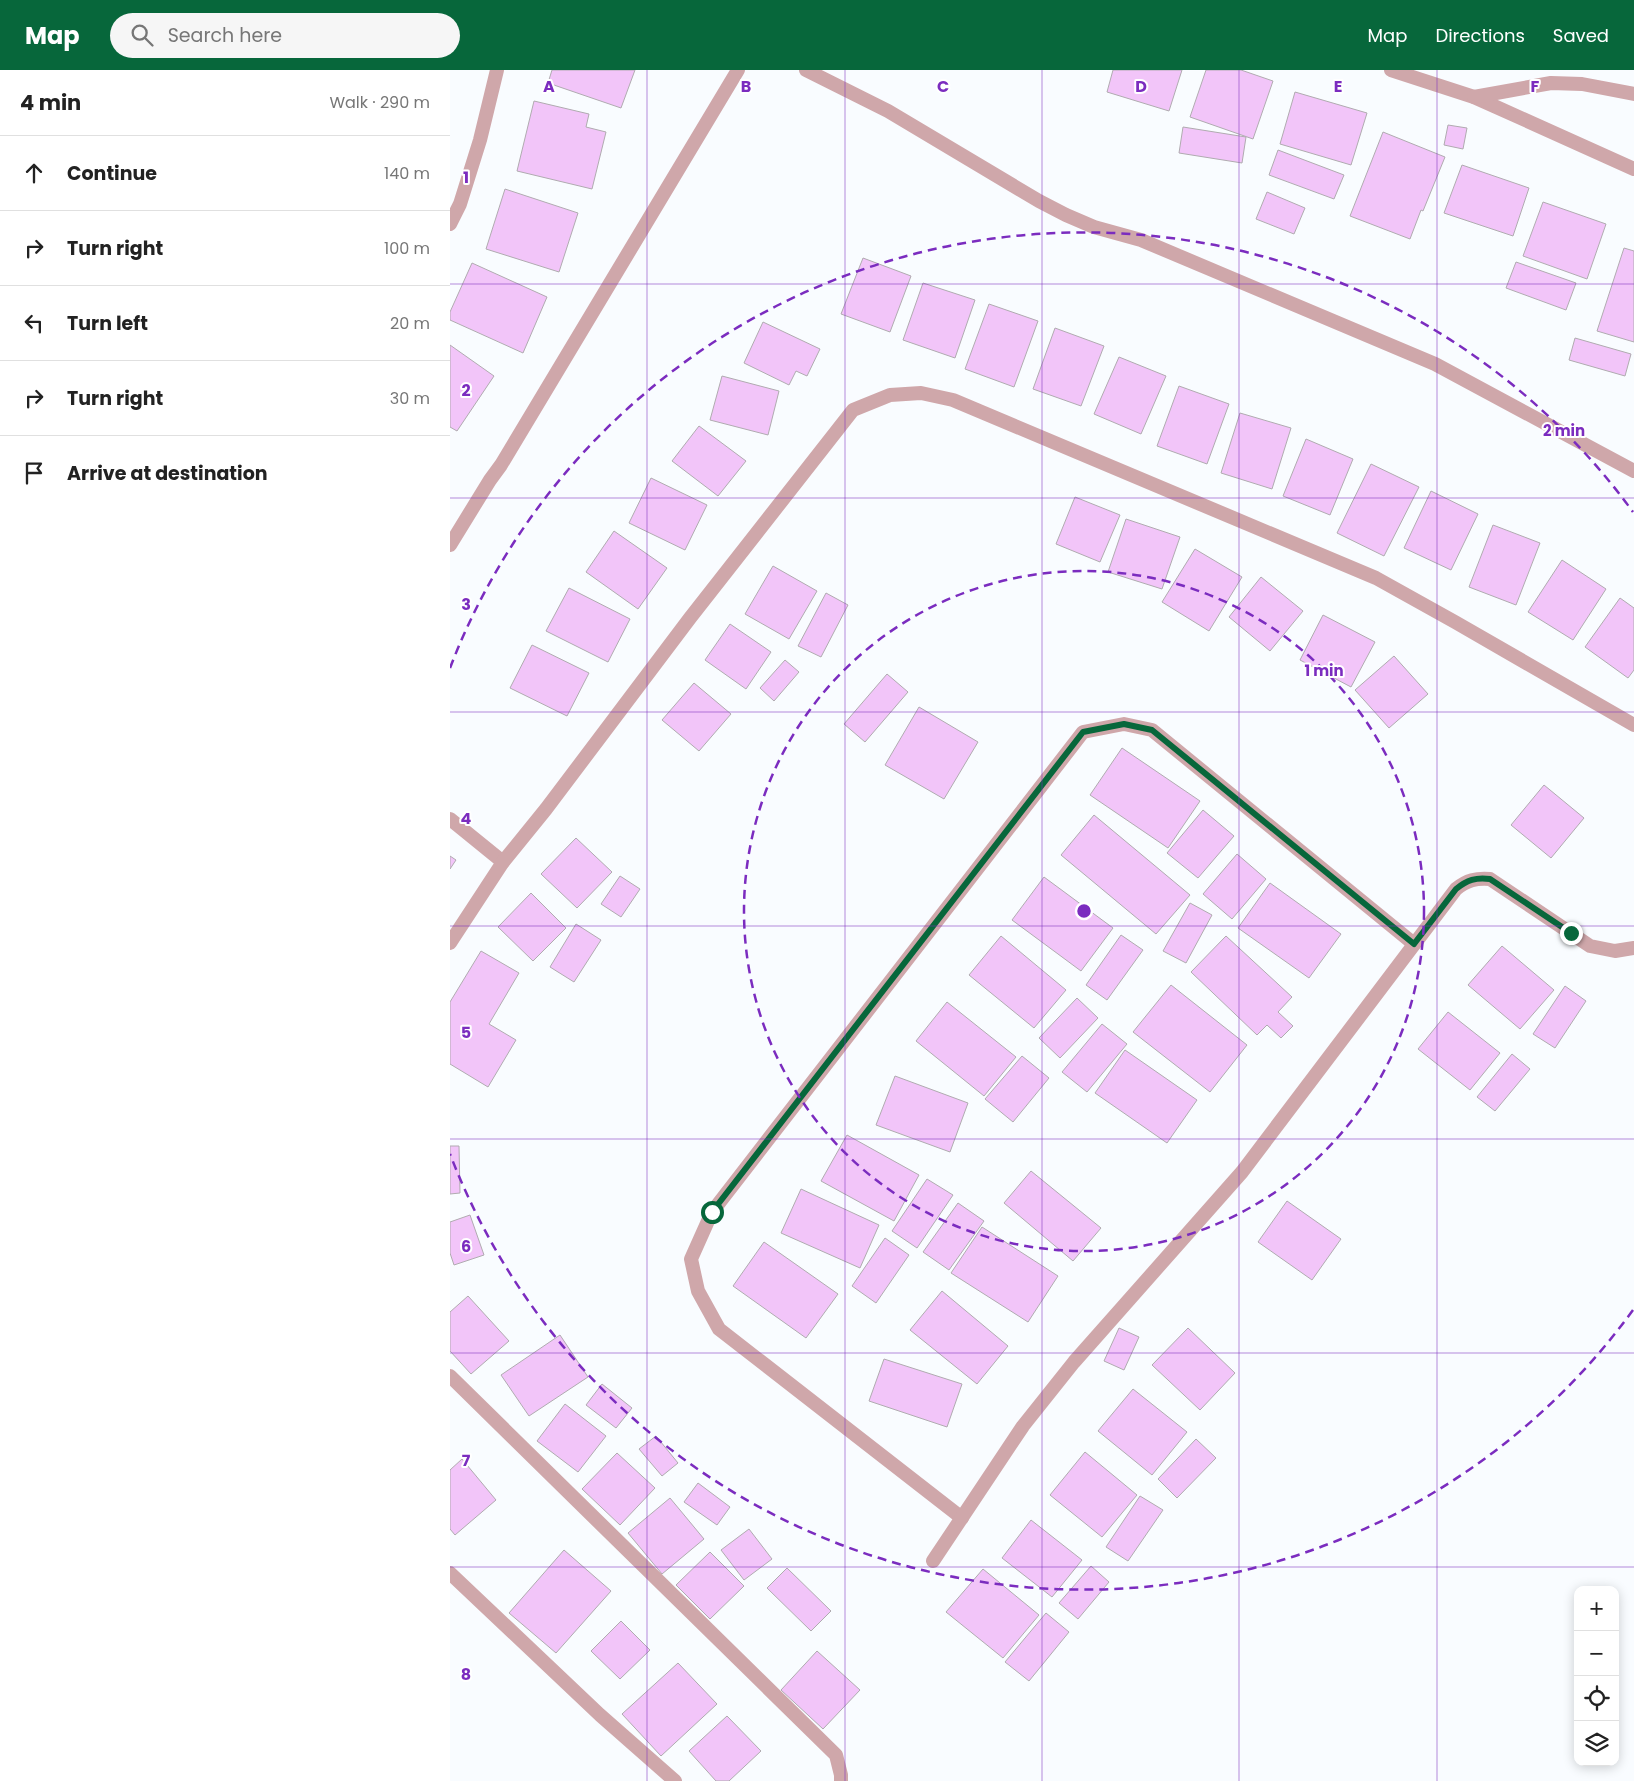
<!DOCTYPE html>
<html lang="en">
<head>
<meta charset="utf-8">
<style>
  body { margin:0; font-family:Poppins,sans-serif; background:#f6f6f6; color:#222 }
  .controls { position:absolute; right:15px; bottom:15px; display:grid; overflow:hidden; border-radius:10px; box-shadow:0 2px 12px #0003 }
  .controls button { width:45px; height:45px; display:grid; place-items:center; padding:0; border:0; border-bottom:1px solid #e0e0e0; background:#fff; color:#222; font:25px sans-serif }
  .stop { position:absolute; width:15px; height:15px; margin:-11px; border:4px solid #07673b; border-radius:50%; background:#fff }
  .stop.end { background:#07673b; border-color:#fff; box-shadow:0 1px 5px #0008 }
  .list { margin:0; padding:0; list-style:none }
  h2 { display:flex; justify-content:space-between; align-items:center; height:65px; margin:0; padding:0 20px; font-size:21px }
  h2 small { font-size:16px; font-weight:400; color:#767676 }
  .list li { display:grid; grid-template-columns:32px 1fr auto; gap:15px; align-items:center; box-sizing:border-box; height:75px; padding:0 20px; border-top:1px solid #e0e0e0 }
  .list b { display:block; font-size:19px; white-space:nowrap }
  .list em { font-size:16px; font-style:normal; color:#767676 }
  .icon { flex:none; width:28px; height:28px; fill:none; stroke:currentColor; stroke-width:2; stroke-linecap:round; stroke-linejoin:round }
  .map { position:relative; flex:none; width:1184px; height:1711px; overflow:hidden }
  header { display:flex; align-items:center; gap:30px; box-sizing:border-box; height:70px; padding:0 25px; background:#07673b; color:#fff }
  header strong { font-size:24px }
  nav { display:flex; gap:28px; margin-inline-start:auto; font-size:18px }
  .search { width:350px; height:45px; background:#f6f6f6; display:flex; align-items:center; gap:12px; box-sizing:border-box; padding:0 18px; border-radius:28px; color:#767676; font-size:19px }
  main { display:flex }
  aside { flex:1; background:#fff }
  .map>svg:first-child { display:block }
  .building { fill:#f2c5f9; stroke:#b0abb0 }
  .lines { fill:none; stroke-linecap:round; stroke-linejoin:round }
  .minor { stroke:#cfa7aa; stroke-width:14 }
  .tertiary { stroke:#cfa7aa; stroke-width:14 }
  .route { stroke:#07673b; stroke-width:6 }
  .grid { fill:none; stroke:#7b2cbf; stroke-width:1; stroke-opacity:0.55 }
  .ring { fill:none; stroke:#7b2cbf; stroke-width:2.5; stroke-dasharray:9 6 }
  .grid-label { font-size:16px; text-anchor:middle; font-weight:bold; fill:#7b2cbf; stroke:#fff; stroke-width:4; stroke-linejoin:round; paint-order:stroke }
  .centre { fill:#7b2cbf; stroke:#fff; stroke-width:2.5 }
  .ring-label { font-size:15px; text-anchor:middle; font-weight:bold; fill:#7b2cbf; stroke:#fff; stroke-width:4; stroke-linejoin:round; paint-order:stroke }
</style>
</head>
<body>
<header>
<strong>Map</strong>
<div class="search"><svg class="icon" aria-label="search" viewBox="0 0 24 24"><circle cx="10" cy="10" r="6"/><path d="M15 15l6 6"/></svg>Search here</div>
<nav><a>Map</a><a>Directions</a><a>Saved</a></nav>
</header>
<main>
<aside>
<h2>4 min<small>Walk · 290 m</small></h2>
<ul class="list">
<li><svg class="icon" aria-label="ahead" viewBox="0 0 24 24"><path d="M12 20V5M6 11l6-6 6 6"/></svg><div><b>Continue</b></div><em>140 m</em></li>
<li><svg class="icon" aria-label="right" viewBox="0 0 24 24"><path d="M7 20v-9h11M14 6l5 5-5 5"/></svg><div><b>Turn right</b></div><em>100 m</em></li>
<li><svg class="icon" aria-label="left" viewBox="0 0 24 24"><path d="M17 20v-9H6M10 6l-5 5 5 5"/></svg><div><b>Turn left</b></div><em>20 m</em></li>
<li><svg class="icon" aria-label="right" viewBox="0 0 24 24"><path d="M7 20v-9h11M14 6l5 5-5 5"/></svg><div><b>Turn right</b></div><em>30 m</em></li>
<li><svg class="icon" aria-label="arrive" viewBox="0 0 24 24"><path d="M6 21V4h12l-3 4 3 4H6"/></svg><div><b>Arrive at destination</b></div></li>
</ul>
</aside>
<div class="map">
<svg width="1184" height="1711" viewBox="0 0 1184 1711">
  <rect width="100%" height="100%" fill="#f9fcff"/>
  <g class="building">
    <polygon points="102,0 185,0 171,38 98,13"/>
    <polygon points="663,0 732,0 719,41 657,22"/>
    <polygon points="756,0 791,0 823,11 803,69 740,47"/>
    <polygon points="845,22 917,43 901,95 830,74"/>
    <polygon points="84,31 139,44 136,57 156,62 142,119 67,101"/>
    <polygon points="998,55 1017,58 1013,79 994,75"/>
    <polygon points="733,57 796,67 792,93 729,83"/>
    <polygon points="933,62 995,87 973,141 971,140 960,169 900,146"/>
    <polygon points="828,80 894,105 884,129 819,105"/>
    <polygon points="1012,95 1079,118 1063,166 994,143"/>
    <polygon points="55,119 128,143 109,202 36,179"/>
    <polygon points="817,122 855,138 844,164 806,149"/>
    <polygon points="1093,132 1156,154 1137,209 1073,186"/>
    <polygon points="1174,178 1184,181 1184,272 1147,261"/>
    <polygon points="413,188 461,206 440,262 391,244"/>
    <polygon points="1066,192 1126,213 1116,240 1056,218"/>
    <polygon points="22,193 97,227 73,283 0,250 0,242"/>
    <polygon points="473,213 525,230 505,288 453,270"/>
    <polygon points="539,234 588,251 564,317 515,299"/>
    <polygon points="313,252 370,279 357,306 346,301 339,315 294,293"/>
    <polygon points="605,258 654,276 631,336 583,319"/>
    <polygon points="1125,268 1181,284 1175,306 1119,290"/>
    <polygon points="0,275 44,306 7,361 0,357"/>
    <polygon points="669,287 716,306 691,364 644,344"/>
    <polygon points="272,306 329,321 318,365 260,350"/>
    <polygon points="729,316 779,334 757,394 707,376"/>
    <polygon points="790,343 841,358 822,419 771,403"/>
    <polygon points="249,356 296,391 268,426 222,391"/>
    <polygon points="856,369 903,389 880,445 833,426"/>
    <polygon points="921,394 969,417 934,486 887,463"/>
    <polygon points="201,408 257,435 235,480 179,453"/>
    <polygon points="981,421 1028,444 1001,500 954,478"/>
    <polygon points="625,427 670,445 650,492 606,474"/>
    <polygon points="676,449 730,467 712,519 658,502"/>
    <polygon points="1043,455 1090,473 1066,535 1019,517"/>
    <polygon points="164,461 217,498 188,539 136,502"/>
    <polygon points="745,479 792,507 759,561 712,532"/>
    <polygon points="1112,490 1156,519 1123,570 1078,542"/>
    <polygon points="323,496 367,521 339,569 295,544"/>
    <polygon points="811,507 853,541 820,581 779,547"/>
    <polygon points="119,518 180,549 158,592 96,561"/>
    <polygon points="376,523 398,535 371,587 348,576"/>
    <polygon points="1170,528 1184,538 1184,600 1178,608 1135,577"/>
    <polygon points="873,545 925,572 901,617 850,590"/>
    <polygon points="280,554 321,582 296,619 255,590"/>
    <polygon points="82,575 139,603 117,646 60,618"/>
    <polygon points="944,586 978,624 939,658 905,620"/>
    <polygon points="335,590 349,602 324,631 310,618"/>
    <polygon points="437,604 458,622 415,672 394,654"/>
    <polygon points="244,613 281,644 249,681 212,650"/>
    <polygon points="469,637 528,672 494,729 435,695"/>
    <polygon points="672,678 750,731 718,778 640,725"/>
    <polygon points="1094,715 1134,748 1101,788 1061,755"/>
    <polygon points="753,740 784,766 748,808 717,783"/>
    <polygon points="644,745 740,825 706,864 611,785"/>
    <polygon points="126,768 162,802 127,838 91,804"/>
    <polygon points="787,784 816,809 782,849 753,824"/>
    <polygon points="0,786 6,790 0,799"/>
    <polygon points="170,806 190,819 171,847 151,834"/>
    <polygon points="594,807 663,858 631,901 562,850"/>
    <polygon points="820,813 891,864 859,908 788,858"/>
    <polygon points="81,823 116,858 83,891 48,857"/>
    <polygon points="740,833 762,845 736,893 713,881"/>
    <polygon points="126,854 151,870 124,912 100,897"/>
    <polygon points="671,865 693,880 657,930 636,915"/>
    <polygon points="551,866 616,920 584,958 519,905"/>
    <polygon points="776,866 842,927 828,942 843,956 831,968 817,955 807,965 741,902"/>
    <polygon points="1052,876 1104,920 1070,959 1018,915"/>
    <polygon points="31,881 69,903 39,954 66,970 38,1017 0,994 0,932"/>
    <polygon points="721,915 797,975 760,1022 683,962"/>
    <polygon points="1115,916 1136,931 1105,978 1083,964"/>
    <polygon points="627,928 648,948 610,988 589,968"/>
    <polygon points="497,932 566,987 534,1026 466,971"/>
    <polygon points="998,942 1050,983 1020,1020 968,979"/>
    <polygon points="652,954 677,974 637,1022 612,1002"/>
    <polygon points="675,980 747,1030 717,1073 645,1023"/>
    <polygon points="1062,984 1080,999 1045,1041 1027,1027"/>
    <polygon points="572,986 599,1008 563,1052 535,1029"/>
    <polygon points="445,1006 518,1033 500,1082 426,1055"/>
    <polygon points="397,1065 469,1105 444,1151 371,1111"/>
    <polygon points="0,1076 9,1076 10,1123 0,1124"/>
    <polygon points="581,1101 651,1158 623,1191 554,1133"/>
    <polygon points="477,1109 503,1125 467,1178 442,1161"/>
    <polygon points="351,1119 429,1155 410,1198 331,1163"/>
    <polygon points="837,1131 891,1169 862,1210 808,1172"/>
    <polygon points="508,1133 534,1151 499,1200 473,1182"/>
    <polygon points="20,1145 34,1185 4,1195 0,1183 0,1152"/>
    <polygon points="532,1157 608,1206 578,1252 501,1203"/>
    <polygon points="435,1168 459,1185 426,1233 402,1216"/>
    <polygon points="314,1172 388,1224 356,1268 283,1216"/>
    <polygon points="492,1221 558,1276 527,1314 460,1260"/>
    <polygon points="18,1226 59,1271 21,1304 0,1281 0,1242"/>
    <polygon points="669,1258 689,1267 674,1300 654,1291"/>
    <polygon points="738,1258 785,1303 750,1340 702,1295"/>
    <polygon points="110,1265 138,1307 79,1346 51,1305"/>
    <polygon points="434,1289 512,1314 497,1357 419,1331"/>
    <polygon points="152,1314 182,1338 166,1358 136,1335"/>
    <polygon points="683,1319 737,1362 702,1405 648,1361"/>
    <polygon points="115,1334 156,1366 128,1402 87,1371"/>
    <polygon points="206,1366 228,1393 212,1406 189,1379"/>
    <polygon points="746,1369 766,1388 727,1428 708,1409"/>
    <polygon points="635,1382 687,1425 652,1467 600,1425"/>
    <polygon points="167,1383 205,1418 170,1455 132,1419"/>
    <polygon points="12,1389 46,1430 5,1465 0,1459 0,1400"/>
    <polygon points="248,1413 280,1437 267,1455 234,1432"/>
    <polygon points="690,1426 713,1440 678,1491 656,1477"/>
    <polygon points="220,1428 254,1469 212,1504 178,1463"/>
    <polygon points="581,1450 632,1490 602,1527 552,1488"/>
    <polygon points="299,1459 322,1489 294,1510 271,1480"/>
    <polygon points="114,1480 161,1521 106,1583 59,1543"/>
    <polygon points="260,1482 294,1516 260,1549 226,1515"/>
    <polygon points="641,1496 659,1512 628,1549 609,1533"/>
    <polygon points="337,1498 381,1541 361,1561 317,1518"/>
    <polygon points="533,1499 589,1545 553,1588 496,1542"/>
    <polygon points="596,1543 619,1562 579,1611 555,1592"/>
    <polygon points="171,1551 200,1580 170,1609 141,1581"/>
    <polygon points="367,1581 410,1620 373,1659 331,1620"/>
    <polygon points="228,1593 267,1634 211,1686 172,1644"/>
    <polygon points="277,1646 311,1681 279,1711 266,1711 239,1681"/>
  </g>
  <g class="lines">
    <g class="minor">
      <polyline points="941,0 1024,27 1184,99"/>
      <polyline points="1024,27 1101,13 1132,14 1184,24"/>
      <polyline points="0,154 10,134 30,70 47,0"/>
      <polyline points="0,749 53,792"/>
      <polyline points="0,873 53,792 96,739 240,548 403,340 440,325 471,323 503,330 926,508 1005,552 1184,655"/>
      <polyline points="0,1306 386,1685 391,1705 391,1711"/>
      <polyline points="512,1448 269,1259 248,1221 241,1189 262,1142 633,662 674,654 702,660 964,874"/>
      <path d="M483 1491 573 1356 624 1292 792 1102 1006 819C1017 810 1026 808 1040 809L1140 876 1165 881 1184 878"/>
      <polyline points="0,1503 150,1645 225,1711"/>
    </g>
    <g class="tertiary">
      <polyline points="356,0 438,41 589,131 616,145 644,157 691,170 985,294 1184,401"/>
      <polyline points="0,475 40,410 51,395 288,0"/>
    </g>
  </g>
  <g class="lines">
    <path class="route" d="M262 1142 633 662 674 654 702 660 964 874 1006 819C1017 810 1026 807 1040 809L1121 863"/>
  </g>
  <path class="grid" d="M197 0V1711M395 0V1711M592 0V1711M789 0V1711M987 0V1711M0 214H1184M0 428H1184M0 642H1184M0 856H1184M0 1069H1184M0 1283H1184M0 1497H1184"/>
  <g class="ring">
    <circle cx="634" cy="841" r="340"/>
    <path d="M1183 1240A679 679 0 0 1 0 1084M0 598A679 679 0 0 1 1183 442"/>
  </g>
  <g class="grid-label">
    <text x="99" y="22">A</text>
    <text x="296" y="22">B</text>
    <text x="493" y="22">C</text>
    <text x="691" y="22">D</text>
    <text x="888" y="22">E</text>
    <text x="1085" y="22">F</text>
    <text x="16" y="113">1</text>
    <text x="16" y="326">2</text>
    <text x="16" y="540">3</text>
    <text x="16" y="754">4</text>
    <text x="16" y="968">5</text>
    <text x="16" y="1182">6</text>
    <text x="16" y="1396">7</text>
    <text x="16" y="1610">8</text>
  </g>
  <circle cx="634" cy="841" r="8" class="centre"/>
  <g class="ring-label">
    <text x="1114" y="366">2 min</text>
    <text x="874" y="606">1 min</text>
  </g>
</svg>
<div class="controls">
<button>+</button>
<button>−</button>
<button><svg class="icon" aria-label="locate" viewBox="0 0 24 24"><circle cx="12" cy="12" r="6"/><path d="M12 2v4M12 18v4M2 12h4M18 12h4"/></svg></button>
<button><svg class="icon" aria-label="layers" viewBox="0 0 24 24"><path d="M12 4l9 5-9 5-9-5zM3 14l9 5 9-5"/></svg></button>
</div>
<div class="stop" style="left:262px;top:1142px"></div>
<div class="stop end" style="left:1121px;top:863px"></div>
</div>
</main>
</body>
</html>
